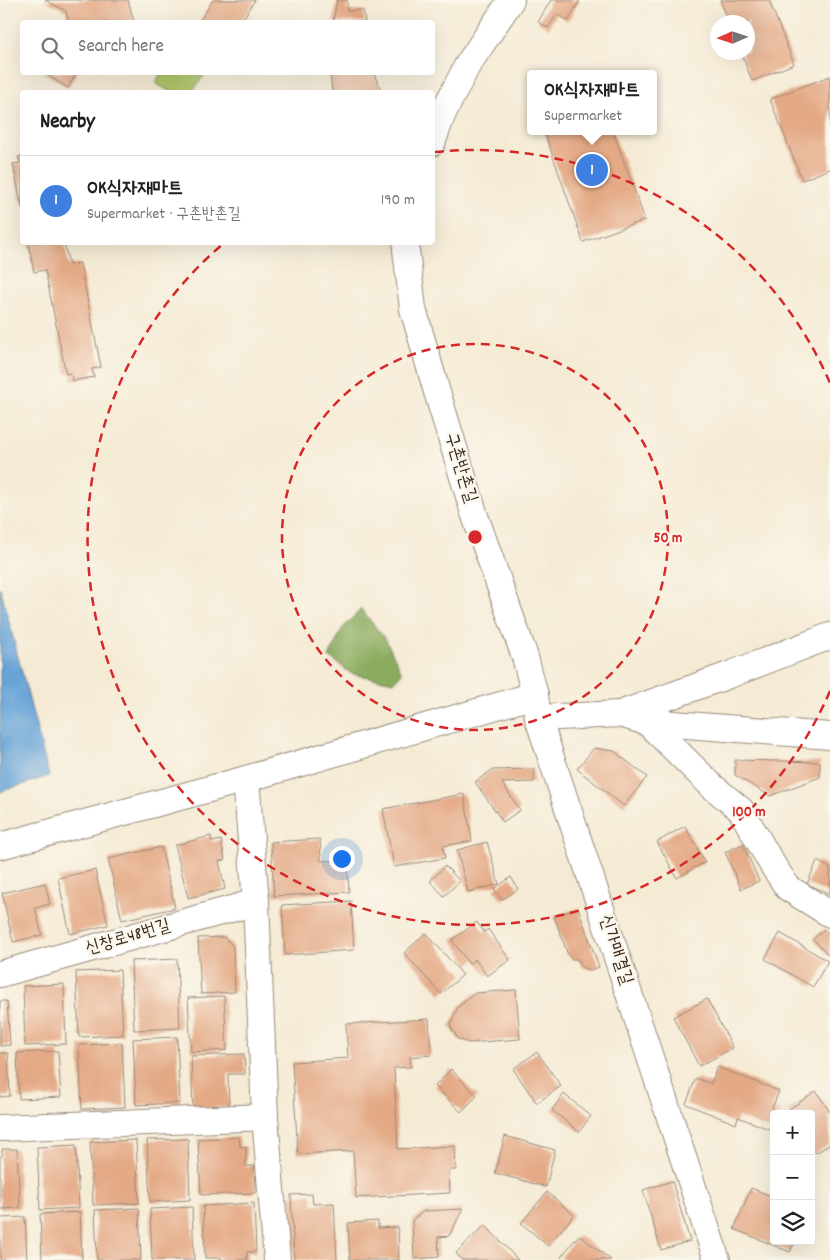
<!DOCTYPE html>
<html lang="en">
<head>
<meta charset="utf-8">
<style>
  body { margin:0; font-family:Dekko,"Poor Story",sans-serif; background:#f6f6f6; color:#202124 }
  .controls { position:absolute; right:15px; bottom:15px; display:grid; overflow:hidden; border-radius:5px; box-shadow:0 5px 20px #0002 }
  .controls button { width:45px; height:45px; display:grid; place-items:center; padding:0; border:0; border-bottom:1px solid #e0e0e0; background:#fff; color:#202124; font:25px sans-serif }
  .compass { position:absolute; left:710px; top:15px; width:45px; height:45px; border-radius:50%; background:#fff; box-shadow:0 5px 20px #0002; rotate:267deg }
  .you { position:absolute; left:341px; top:858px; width:18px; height:18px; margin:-12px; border:4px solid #fff; border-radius:50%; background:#1a73e8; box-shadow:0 0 0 8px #1a73e833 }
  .badge { display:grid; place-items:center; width:32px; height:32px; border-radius:50%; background:#db2777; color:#fff; font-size:16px; font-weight:700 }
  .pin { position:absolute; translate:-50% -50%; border:2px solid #fff; box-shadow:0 1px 5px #0006 }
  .popup { position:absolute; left:527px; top:70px; width:130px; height:65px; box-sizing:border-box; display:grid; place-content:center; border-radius:5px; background:#fff; filter:drop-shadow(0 1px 4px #0005); font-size:16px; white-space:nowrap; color:#757577 }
  .popup b { font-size:19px; color:#202124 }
  .popup::after { content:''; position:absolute; left:50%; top:100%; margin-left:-10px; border:10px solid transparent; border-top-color:#fff }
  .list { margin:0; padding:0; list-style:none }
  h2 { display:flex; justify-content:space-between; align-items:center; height:65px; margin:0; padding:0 20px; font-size:21px }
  h2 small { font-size:16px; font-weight:400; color:#757577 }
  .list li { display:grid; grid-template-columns:32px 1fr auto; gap:15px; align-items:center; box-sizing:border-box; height:90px; padding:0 20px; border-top:1px solid #e0e0e0 }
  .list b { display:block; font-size:19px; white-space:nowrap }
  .list p { margin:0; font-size:16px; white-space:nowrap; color:#757577 }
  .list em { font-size:16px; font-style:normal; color:#757577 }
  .icon { flex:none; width:28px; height:28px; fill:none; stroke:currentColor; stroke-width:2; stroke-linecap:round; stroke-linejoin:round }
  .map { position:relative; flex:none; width:830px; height:1260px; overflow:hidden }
  .search { position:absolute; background:#fff; box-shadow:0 5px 20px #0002; left:20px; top:20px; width:415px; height:55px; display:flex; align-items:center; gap:12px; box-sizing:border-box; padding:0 18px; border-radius:5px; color:#757577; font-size:19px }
  .panel { position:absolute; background:#fff; box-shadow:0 5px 20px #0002; left:20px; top:90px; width:415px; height:155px; border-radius:5px }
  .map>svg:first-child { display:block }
  .green { fill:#afc66b; stroke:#757844 }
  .forest { fill:#8bab5f; stroke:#636a3e }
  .water { fill:#66a3d7; stroke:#50667a }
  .building { fill:#e4a985 }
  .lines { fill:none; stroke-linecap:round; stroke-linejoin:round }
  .minor-casing { stroke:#988a7a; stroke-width:28 }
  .minor { stroke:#fff; stroke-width:26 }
  .ring { fill:none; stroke:#d62828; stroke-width:2.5; stroke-dasharray:9 6 }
  .labels { text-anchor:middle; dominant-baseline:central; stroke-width:4.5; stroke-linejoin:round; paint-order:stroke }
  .street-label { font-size:18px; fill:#3b2a1e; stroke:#fbf7ec }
  .centre { fill:#d62828; stroke:#fbf7ec; stroke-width:2.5 }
  .ring-label { font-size:15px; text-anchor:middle; font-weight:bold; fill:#d62828; stroke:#fbf7ec; stroke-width:4.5; stroke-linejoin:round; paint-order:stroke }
</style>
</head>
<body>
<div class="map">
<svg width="830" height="1260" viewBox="0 0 830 1260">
  <rect width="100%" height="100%" fill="#fbf7ec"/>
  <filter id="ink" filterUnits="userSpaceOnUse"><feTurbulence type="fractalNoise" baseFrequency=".02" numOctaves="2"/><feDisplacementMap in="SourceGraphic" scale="10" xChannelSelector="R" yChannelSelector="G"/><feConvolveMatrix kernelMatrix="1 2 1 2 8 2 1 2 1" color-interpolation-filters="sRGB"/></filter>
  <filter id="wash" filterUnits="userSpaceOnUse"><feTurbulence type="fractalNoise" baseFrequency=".0096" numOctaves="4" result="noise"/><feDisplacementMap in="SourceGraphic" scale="20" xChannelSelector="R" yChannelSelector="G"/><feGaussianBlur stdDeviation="1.12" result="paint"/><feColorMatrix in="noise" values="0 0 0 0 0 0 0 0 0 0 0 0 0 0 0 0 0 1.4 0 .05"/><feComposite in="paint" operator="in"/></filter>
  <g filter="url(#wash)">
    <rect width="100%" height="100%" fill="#f5ebd5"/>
    <polygon class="green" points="204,73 205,74 192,92 171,92 155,83 161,73"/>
    <polygon class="forest" points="361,609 386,640 402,673 394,682 352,674 329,657 342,629"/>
    <polygon class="water" points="0,587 49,776 0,792"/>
    <g id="blocks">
      <g class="building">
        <polygon points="45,0 128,0 134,22 67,22 68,20 66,11"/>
        <polygon points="213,0 255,0 241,22 199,22"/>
        <polygon points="337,0 347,0 347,11 363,10 365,22 333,22"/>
        <polygon points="551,0 580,0 568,21 557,14 548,28 538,22"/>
        <polygon points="720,0 769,0 794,64 752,81 741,52 748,52 748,22 729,22"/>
        <polygon points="42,72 77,72 68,88"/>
        <polygon points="330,72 373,72 382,92 332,92"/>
        <polygon points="830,76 830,169 802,180 770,99"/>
        <polygon points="544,131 613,131 645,220 583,242"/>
        <polygon points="22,156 22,208 13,164 20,163 18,157"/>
        <polygon points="28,242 64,242 69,265 80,263 101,367 92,369 94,377 72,381 71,373 66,374 45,270 34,272"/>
        <polygon points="594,748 614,751 647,777 624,806 577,769"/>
        <polygon points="735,760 820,762 820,777 770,796 735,775"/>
        <polygon points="534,769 534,782 502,783 520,810 503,822 475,782 492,770"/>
        <polygon points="464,794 472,841 443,846 445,858 394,867 383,809"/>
        <polygon points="685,826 705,862 677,878 657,842"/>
        <polygon points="211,836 212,842 221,840 225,860 219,861 225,889 188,898 175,845"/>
        <polygon points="320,839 321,861 347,860 349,892 274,896 271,842"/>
        <polygon points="487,842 499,884 468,892 457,850"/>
        <polygon points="743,844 759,881 741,889 725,852"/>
        <polygon points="161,847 175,908 122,920 108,859"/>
        <polygon points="817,861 830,868 830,894 807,884"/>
        <polygon points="445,866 460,881 444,896 430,881"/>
        <polygon points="95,870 108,925 70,934 58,878"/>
        <polygon points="511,877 518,889 502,900 494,889"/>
        <polygon points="45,883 50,904 35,908 42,935 13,942 2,893"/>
        <polygon points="351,901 354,950 285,955 282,905"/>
        <polygon points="578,908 599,967 590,970 582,967 578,959 572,959 568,955 554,916"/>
        <polygon points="477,922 484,932 488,929 510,960 487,976 475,959 469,964 452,940"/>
        <polygon points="824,929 830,935 830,957 813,939"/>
        <polygon points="426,933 463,975 441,994 404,953"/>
        <polygon points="780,933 828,961 813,987 765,959"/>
        <polygon points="224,937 233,946 235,992 201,994 198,938"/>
        <polygon points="177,959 180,1028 134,1030 131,961"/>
        <polygon points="120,970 123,1035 79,1037 76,972"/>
        <polygon points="64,984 66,1044 25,1046 23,986"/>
        <polygon points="516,990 520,1039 469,1043 458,1039 450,1026 458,1007 475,993"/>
        <polygon points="224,996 227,1050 191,1052 188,998"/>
        <polygon points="707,999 733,1048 699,1066 673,1017"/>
        <polygon points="0,1001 7,1001 10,1045 0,1046"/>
        <polygon points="429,1019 431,1055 410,1057 411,1067 394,1068 398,1149 455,1146 456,1170 449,1170 450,1193 356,1198 353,1151 298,1154 292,1062 348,1058 346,1024"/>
        <polygon points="177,1037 180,1103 136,1105 133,1039"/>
        <polygon points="122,1043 125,1107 82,1109 79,1045"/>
        <polygon points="58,1051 61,1097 19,1099 17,1053"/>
        <polygon points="537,1052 561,1086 537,1103 513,1069"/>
        <polygon points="0,1053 8,1053 10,1096 0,1097"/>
        <polygon points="244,1054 245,1074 228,1074 229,1107 193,1109 191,1056"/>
        <polygon points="717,1067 779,1091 772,1108 782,1112 781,1114 774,1114 774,1131 738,1117 736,1124 686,1104 696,1078 711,1084"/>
        <polygon points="451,1069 477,1096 461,1112 435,1086"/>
        <polygon points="816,1091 830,1112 830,1144 816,1153 811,1147 811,1114 790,1114 788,1110"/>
        <polygon points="564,1094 591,1116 579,1132 552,1110"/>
        <polygon points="505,1136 555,1150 546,1187 495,1173"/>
        <polygon points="239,1137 240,1147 246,1146 246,1166 254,1166 255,1193 201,1195 198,1139"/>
        <polygon points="188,1139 190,1200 150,1202 147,1140"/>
        <polygon points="136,1140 139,1203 93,1205 90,1142"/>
        <polygon points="76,1145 79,1208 40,1210 37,1147"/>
        <polygon points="2,1149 17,1149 20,1208 0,1209 0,1157 2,1156"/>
        <polygon points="672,1181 690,1241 661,1250 643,1190"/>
        <polygon points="751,1188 774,1197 774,1241 795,1241 790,1252 734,1229"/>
        <polygon points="547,1192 574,1215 548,1246 521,1223"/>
        <polygon points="312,1194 313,1204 334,1203 337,1260 294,1260 291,1195"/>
        <polygon points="254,1203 256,1252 247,1252 247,1260 221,1260 221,1258 205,1258 203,1206"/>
        <polygon points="192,1207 194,1260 152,1260 150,1209"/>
        <polygon points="139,1208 141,1260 97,1260 95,1210"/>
        <polygon points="463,1209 449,1236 438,1237 439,1257 414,1259 412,1220 424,1211"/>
        <polygon points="80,1212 82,1260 42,1260 40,1214"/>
        <polygon points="25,1217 27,1260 0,1260 0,1218"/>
        <polygon points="378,1221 378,1228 398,1227 399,1260 350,1260 348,1223"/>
        <polygon points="485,1225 518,1260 462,1260 456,1253"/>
        <polygon points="579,1235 611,1260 564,1260 561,1257"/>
      </g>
    </g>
  </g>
  <g filter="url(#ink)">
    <use href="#blocks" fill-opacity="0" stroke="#988a7a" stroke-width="1"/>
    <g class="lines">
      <defs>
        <g id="minor">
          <polyline points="432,143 443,113 467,66 511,0"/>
          <polyline points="407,242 406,250 413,309 437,392 475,516 525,657 535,695 538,718 717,1260"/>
          <polyline points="620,714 729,675 830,636"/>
          <polyline points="538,718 620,714 647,722 830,736"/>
          <polyline points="647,722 713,787 741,810 772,864 788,888 830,914"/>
          <polyline points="246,779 256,902 265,1117 277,1260"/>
          <polyline points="0,846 246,779 535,695"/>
          <polyline points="0,974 256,902"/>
          <polyline points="0,1128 265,1117"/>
        </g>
      </defs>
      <use href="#minor" class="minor-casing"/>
      <use href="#minor" class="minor"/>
    </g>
  </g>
  <g class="ring">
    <circle cx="475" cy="537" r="193"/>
    <path d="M830 691A387 387 0 1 1 224 243M435 152A387 387 0 0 1 830 383"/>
  </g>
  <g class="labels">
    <g class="street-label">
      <text transform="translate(460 468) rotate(73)">구촌반촌길</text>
      <text transform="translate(128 938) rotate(-16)">신창로48번길</text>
      <text transform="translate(615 950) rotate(72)">신가매결길</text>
    </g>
  </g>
  <circle cx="475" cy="537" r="8" class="centre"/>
  <g class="ring-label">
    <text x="668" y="542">50 m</text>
    <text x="749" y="816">100 m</text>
  </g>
</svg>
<div class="controls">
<button>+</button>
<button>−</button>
<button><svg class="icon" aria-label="layers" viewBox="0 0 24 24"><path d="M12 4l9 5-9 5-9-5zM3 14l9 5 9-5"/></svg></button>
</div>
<svg class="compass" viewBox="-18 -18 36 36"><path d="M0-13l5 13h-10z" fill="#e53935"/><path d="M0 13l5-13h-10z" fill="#757577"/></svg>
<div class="you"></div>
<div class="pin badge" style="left:592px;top:170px;background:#3f7fe0">1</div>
<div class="popup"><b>OK식자재마트</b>Supermarket</div>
<div class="search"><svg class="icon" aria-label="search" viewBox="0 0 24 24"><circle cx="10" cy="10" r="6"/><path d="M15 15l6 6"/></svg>Search here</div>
<section class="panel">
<h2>Nearby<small></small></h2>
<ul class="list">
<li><span class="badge" style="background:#3f7fe0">1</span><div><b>OK식자재마트</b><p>Supermarket · 구촌반촌길</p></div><em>190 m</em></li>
</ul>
</section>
</div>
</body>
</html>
